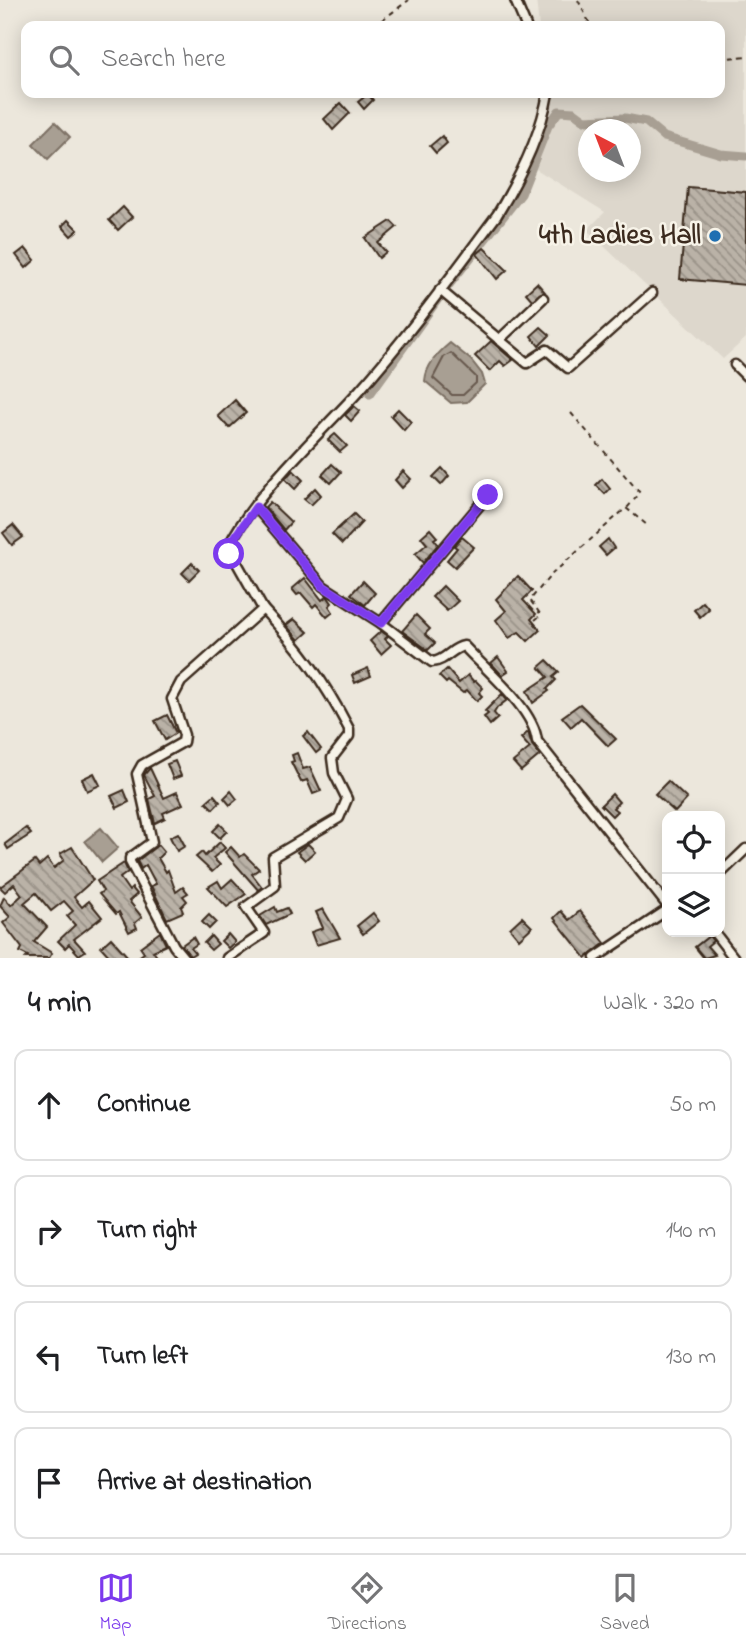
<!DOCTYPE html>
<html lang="en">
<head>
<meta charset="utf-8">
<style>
  body { margin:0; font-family:"Indie Flower",sans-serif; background:#f6f6f6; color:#202124 }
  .controls { position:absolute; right:21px; bottom:21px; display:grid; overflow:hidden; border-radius:14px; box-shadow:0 4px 18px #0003 }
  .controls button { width:63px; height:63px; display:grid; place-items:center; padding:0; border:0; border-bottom:2px solid #e0e0e0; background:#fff; color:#202124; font:35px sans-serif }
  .compass { position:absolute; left:578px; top:119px; width:63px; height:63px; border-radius:50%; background:#fff; box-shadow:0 4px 18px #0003; rotate:318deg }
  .stop { position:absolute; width:21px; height:21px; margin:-16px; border:5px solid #7c3aed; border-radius:50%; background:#fff }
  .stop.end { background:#7c3aed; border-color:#fff; box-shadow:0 2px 7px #0008 }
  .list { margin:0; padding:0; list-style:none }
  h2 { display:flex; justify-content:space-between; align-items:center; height:91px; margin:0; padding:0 28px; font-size:30px }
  h2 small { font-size:23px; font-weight:400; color:#757577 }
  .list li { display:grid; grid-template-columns:46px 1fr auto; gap:21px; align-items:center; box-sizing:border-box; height:112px; margin:0 14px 14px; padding:0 14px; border:2px solid #e0e0e0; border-radius:14px }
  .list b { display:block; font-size:26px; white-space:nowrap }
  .list em { font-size:23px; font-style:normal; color:#757577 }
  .icon { flex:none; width:38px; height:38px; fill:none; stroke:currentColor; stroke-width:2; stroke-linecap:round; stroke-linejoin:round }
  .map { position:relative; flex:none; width:746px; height:958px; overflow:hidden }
  .search { position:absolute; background:#fff; box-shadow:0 4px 18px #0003; left:21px; right:21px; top:21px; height:77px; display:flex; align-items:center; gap:18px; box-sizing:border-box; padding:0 24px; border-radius:14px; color:#757577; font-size:26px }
  .sheet { height:595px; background:#fff }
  nav { display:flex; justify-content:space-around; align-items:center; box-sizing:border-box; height:98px; border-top:2px solid #e0e0e0; background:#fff; font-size:19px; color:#757577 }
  nav a { display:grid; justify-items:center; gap:4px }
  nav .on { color:#7c3aed }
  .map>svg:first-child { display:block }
  .built { fill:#ddd7cc; fill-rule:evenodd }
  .water { fill:#a89f93; stroke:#7c7064; stroke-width:2 }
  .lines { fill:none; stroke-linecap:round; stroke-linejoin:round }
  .shore { stroke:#67594d; stroke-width:2 }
  .canal { stroke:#a89f93; stroke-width:9 }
  .building { fill:url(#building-back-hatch); stroke:#3b2a1e; stroke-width:2 }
  .minor-casing { stroke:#3b2a1e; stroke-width:13 }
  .path { stroke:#3b2a1e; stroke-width:2; stroke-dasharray:5 5; stroke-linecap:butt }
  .minor { stroke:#f7f3e8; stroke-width:8 }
  .route { stroke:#7c3aed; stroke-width:9 }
  .poi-dot { fill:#1f6fb2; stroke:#f7f3e8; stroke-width:2.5 }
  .labels { text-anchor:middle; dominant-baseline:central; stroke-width:5; stroke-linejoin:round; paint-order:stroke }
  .poi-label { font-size:28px; font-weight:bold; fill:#3b2a1e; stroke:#f7f3e8; text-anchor:end }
</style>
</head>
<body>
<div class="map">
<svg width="746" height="958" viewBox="0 0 746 958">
  <defs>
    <pattern id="building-back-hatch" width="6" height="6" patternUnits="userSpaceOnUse" patternTransform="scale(1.75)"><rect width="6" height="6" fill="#bab2a7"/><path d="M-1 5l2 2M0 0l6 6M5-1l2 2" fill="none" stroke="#989187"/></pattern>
  </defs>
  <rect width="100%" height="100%" fill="#ece7dc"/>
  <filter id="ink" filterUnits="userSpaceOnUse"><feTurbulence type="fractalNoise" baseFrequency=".0143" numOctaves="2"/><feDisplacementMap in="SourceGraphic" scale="14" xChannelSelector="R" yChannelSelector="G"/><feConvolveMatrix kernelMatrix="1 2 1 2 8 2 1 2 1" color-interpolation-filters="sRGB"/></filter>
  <g filter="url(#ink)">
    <path class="built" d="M536 0H746V338L723 359 587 230 605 212 536 169 554 123 548 119 553 93H720V26H539ZM588 130H630V172H588Z"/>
    <g class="water">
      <polygon points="55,122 70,137 48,159 33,144"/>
      <path d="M450 343 471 360 482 374 485 384 467 402 451 403 425 381C426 365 438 353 450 343Z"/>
      <polygon points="101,828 118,848 102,862 85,841"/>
    </g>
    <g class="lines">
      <polygon class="shore" points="451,353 476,377 476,383 463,395 452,395 433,378 444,357"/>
      <polyline class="canal" points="370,394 441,295 521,194 548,126 559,111 574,112 585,120 625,118 646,122 664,137 721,154 746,156"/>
    </g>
    <g class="building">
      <polygon points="368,94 373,100 364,109 358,102"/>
      <polygon points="341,103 350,113 333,130 324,119"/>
      <polygon points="442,136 447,143 436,153 430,146"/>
      <polygon points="688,187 746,192 746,285 680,279"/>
      <polygon points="123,207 132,217 118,230 109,220"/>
      <polygon points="68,220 78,230 71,236 62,226"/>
      <polygon points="391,221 397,227 378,243 386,252 379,258 365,238"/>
      <polygon points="25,248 35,260 26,268 16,255"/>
      <polygon points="484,248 507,270 497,279 477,254"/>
      <polygon points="537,283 545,292 532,300 526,293"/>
      <polygon points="541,327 550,335 539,346 531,336"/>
      <polygon points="491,341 513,360 505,366 500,361 490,371 475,356"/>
      <polygon points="235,400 246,413 229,428 218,416"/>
      <polygon points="354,406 360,411 351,421 345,415"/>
      <polygon points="398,409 411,422 404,430 391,416"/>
      <polygon points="335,434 347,446 340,452 328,440"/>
      <polygon points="332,464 341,472 331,483 322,475"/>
      <polygon points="442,468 449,476 441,485 433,477"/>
      <polygon points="293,470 303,480 295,489 285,479"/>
      <polygon points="403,471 411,479 402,488 395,480"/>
      <polygon points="602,479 610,489 605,494 596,485"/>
      <polygon points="315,488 321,495 311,505 304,499"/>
      <polygon points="270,502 291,522 284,530 265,507"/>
      <polygon points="354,514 362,522 342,544 332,534"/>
      <polygon points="13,525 23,537 12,545 3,533"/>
      <polygon points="430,529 437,537 434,539 438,544 423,563 415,554 427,544 421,537"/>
      <polygon points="462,537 474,547 455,567 447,560 457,548 454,546"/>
      <polygon points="608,539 614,548 606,555 599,547"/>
      <polygon points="192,563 199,570 189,580 182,573"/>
      <polygon points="518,576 532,591 523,600 536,614 531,619 540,630 528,641 519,632 509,638 496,620 506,611 496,599"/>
      <polygon points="305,578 322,600 327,596 332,603 329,606 333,612 327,617 316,604 313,607 301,593 297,595 292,589"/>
      <polygon points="363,581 375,593 365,605 351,594"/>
      <polygon points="443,586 458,601 447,611 432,597"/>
      <polygon points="703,602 709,609 700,617 694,610"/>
      <polygon points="416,615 430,629 425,634 435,643 428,650 402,631"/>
      <polygon points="294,619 308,632 299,640 286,625"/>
      <polygon points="381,631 388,636 385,639 391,645 381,654 370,641"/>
      <polygon points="498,657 508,671 502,675 491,663"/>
      <polygon points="547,660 559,672 553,677 556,680 547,689 549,691 533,703 527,691 548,677 539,667"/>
      <polygon points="368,668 371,676 355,683 352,675"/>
      <polygon points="447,669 459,683 468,675 474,682 476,681 483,688 479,693 482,696 477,701 467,690 463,693 448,681 446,683 439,676"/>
      <polygon points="502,694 507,700 497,708 494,713 498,718 490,725 484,717 488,714 485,711"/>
      <polygon points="580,704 616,739 608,746 581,718 571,727 562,717"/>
      <polygon points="167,715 176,733 165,740 155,721"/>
      <polygon points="308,732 321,749 316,753 303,736"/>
      <polygon points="528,732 532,745 540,755 521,771 513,762 530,748 521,738"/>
      <polygon points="297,753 303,769 310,767 321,791 313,794 307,780 301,782 291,762 294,761 292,755"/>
      <polygon points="175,761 181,776 173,779 167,764"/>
      <polygon points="150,768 164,798 177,792 183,804 163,813 165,818 155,823 149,799 155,796 144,775"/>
      <polygon points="94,773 100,785 87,791 82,779"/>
      <polygon points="668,781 687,799 675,812 655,794"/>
      <polygon points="124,790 129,802 117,808 111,796"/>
      <polygon points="231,791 237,799 230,805 224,798"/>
      <polygon points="612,794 619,802 613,808 617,811 612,816 601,805"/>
      <polygon points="214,795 220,802 213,809 206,802"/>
      <polygon points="220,824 227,831 220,838 213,831"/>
      <polygon points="26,828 31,834 8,849 5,844"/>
      <polygon points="178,833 185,846 177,851 170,837"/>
      <polygon points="220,842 225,848 213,858 220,865 212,872 196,857 202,852 205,856"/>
      <polygon points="308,844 315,851 305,860 297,852"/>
      <polygon points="158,845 164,852 158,858 166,872 168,870 176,892 183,887 188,893 183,896 187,901 181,907 183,912 167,919 151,886 156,884 146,865 141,869 137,861"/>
      <polygon points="72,847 93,880 74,897 82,907 89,901 102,917 74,939 85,951 79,955 69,944 65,948 58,941 75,925 67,916 73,911 64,901 51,911 36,893 24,903 47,927 34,942 52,953 49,958 26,958 28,956 20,952 22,948 3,923 10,917 0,906 4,897 11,905 22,895 14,884 5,892 0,887 35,861 39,866 47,859 54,868 64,860 60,854"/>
      <polygon points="231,847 240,857 244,854 259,869 252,874 262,887 258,890 225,852"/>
      <polygon points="124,863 128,872 120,878 129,891 132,888 137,894 129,901 142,917 135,923 137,928 129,932 119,912 116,914 99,894 103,891 97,881"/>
      <polygon points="232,879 246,894 227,907 208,887 218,881 222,888"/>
      <polygon points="275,907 277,912 287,908 290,914 266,925 260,916"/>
      <polygon points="323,909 340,938 316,945 311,932 323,928 316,912"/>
      <polygon points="561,911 569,920 580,911 605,943 586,958 554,918"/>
      <polygon points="373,913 379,921 363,934 357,926"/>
      <polygon points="209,915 216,922 209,929 202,922"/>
      <polygon points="522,917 532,927 519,939 510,928"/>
      <polygon points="160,932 166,945 153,951 158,958 137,958 144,953 140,947"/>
      <polygon points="228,934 235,942 228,948 221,941"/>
      <polygon points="211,936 218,944 211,950 204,943"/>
      <polygon points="709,936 713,941 707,946 715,955 704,958 695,947"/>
      <polygon points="193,937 197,944 191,948 195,953 190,956 182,945"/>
      <polygon points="111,938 129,958 111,958 101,947"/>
    </g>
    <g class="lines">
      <defs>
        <g id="minor">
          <polyline points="515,0 526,26"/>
          <polyline points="440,290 527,363 547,350 568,368 652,293"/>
          <polyline points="499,340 543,298"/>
          <polyline points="735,365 746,376"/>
          <path d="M256 507 323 586 381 623 432 662C446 661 451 648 464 646 486 670 534 709 537 741L667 905"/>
          <polyline points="381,623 488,495"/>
          <polyline points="720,874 746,849"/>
          <polyline points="714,932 734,958"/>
          <path d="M184 958 174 946 130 862V858L152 842 137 774 142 765 183 742 184 735 172 699 181 682 263 609 228 547C256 492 316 438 358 392 408 336 452 275 497 215 519 179 541 135 548 93"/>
          <path d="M227 958 264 933 246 907 275 886 273 857 339 818 347 799 334 773 332 758 349 736V729C324 681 300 648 263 609"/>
          <polyline points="595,958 667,910"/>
        </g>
      </defs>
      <use href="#minor" class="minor-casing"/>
      <g class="path">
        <polyline points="578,0 591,26"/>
        <polyline points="374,26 409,0"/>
        <polyline points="720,59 746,56"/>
        <polyline points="571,413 640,493 627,508"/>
        <polyline points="535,620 541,615 530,600 551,575 626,508 647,525"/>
      </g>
      <use href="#minor" class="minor"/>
    </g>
  </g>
  <g class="lines" filter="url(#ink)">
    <polyline class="route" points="229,554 228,547 256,507 323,586 381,623 488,495"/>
  </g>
  <circle class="poi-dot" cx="715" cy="236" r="7"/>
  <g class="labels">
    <g class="poi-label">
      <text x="701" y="236">4th Ladies Hall</text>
    </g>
  </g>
</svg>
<div class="controls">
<button><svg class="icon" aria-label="locate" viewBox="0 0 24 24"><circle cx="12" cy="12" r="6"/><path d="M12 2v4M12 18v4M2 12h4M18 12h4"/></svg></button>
<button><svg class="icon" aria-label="layers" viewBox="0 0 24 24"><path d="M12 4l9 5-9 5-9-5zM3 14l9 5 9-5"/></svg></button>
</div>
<svg class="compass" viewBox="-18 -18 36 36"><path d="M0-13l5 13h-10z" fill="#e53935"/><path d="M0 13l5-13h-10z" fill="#757577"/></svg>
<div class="stop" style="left:229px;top:554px"></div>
<div class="stop end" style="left:488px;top:495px"></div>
<div class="search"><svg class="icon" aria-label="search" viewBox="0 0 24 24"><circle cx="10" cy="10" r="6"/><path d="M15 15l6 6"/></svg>Search here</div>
</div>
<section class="sheet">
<h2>4 min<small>Walk · 320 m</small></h2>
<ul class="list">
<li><svg class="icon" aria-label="ahead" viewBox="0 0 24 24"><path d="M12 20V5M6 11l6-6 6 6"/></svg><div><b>Continue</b></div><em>50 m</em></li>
<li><svg class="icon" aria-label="right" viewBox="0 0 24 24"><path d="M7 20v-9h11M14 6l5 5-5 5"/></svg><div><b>Turn right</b></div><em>140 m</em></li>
<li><svg class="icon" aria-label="left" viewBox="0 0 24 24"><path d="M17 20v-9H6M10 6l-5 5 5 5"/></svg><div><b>Turn left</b></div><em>130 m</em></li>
<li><svg class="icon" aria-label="arrive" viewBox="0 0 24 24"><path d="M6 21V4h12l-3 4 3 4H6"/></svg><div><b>Arrive at destination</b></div></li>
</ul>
</section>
<nav>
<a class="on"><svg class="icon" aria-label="map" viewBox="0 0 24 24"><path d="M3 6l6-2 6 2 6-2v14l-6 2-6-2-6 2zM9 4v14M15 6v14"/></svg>Map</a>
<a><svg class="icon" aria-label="directions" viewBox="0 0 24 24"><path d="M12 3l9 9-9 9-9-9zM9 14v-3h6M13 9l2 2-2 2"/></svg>Directions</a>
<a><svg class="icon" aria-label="saved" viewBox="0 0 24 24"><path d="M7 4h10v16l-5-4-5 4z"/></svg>Saved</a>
</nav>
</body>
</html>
